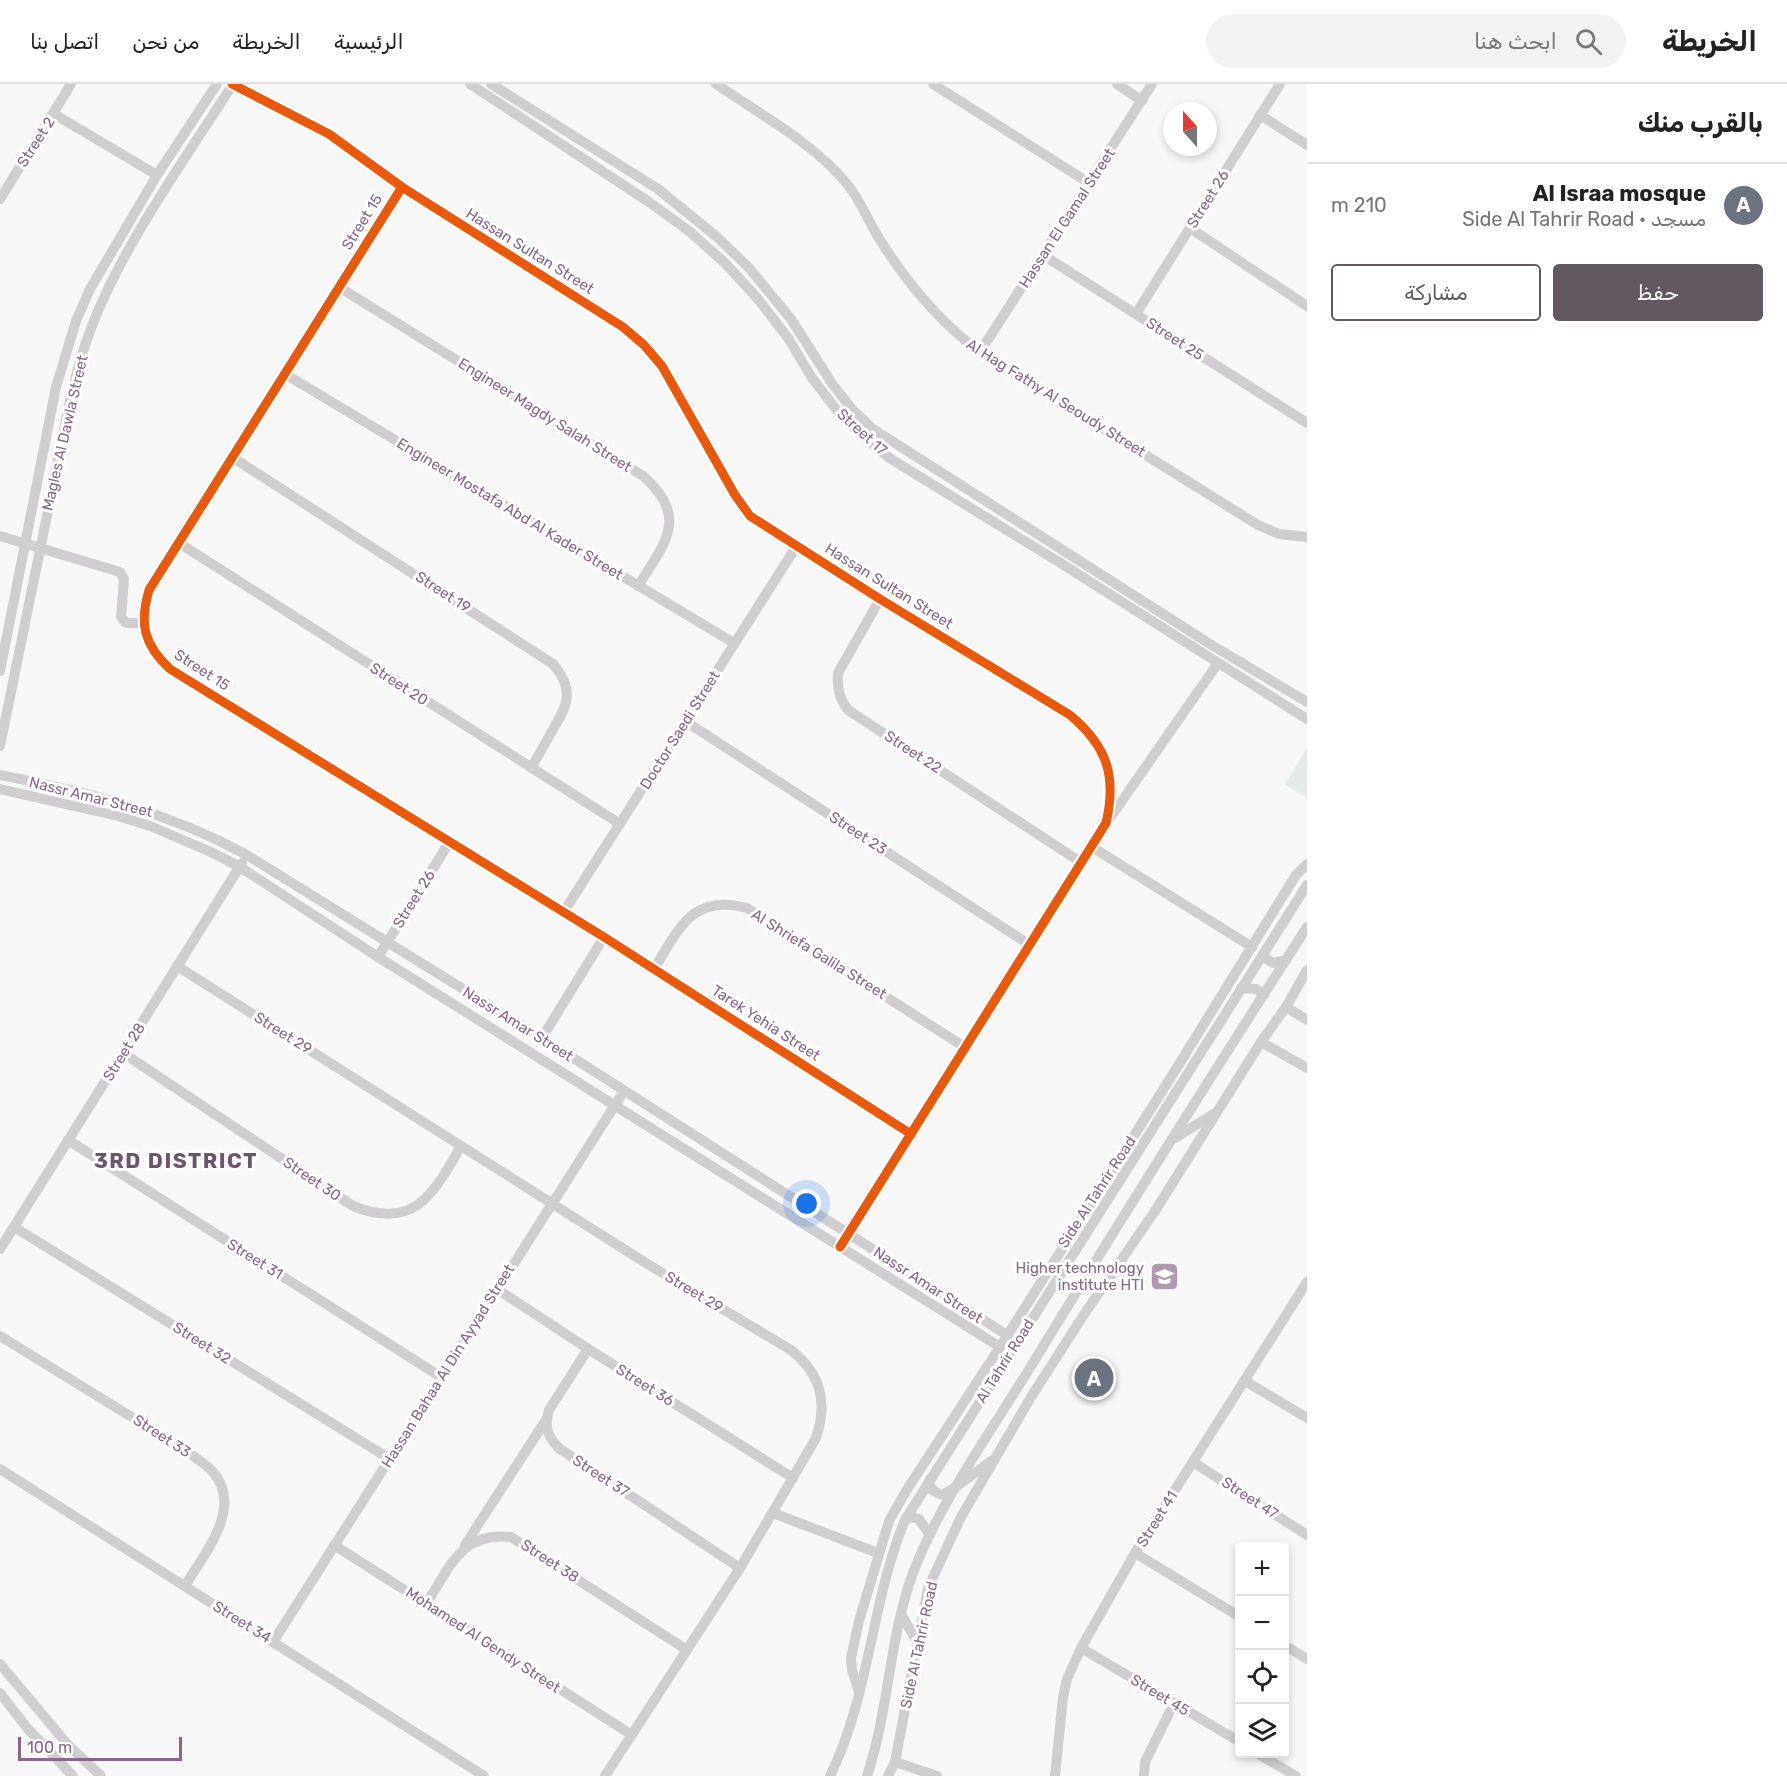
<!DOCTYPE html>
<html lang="ar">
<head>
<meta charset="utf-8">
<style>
  body { margin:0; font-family:Rubik,"Noto Sans Arabic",sans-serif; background:#f2f2f2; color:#222; direction:rtl }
  .controls { position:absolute; right:18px; bottom:18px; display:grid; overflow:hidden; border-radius:6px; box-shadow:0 3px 9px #0003 }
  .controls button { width:54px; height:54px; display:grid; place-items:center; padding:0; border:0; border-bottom:2px solid #e0e0e0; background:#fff; color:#222; font:30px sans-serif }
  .compass { position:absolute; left:1163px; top:18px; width:54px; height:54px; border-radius:50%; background:#fff; box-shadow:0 3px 9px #0003; rotate:339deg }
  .scale { position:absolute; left:18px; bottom:15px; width:164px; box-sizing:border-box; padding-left:6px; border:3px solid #876688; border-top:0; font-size:16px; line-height:21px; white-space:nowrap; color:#876688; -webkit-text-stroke:4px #fff; paint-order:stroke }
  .you { position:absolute; left:807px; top:1120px; width:21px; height:21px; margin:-15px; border:4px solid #fff; border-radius:50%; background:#1a73e8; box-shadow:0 0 0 9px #1a73e833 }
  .badge { display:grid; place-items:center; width:39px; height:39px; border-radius:50%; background:#615861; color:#fff; font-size:20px; font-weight:700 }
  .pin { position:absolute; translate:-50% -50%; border:3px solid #fff; box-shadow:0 2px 6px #0006 }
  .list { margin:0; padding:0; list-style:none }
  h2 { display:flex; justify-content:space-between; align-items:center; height:78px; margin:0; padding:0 24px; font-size:26px }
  h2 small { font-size:20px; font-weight:400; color:#767676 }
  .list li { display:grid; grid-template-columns:39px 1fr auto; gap:18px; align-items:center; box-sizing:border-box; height:84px; padding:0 24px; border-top:2px solid #e0e0e0 }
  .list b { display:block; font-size:22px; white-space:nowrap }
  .list p { margin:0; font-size:20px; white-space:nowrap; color:#767676 }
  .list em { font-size:20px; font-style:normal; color:#767676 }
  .actions { display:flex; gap:12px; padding:18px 24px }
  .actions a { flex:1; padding:14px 0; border:2px solid #615861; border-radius:6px; text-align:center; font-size:21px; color:#615861 }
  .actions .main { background:#615861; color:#fff }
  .icon { flex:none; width:33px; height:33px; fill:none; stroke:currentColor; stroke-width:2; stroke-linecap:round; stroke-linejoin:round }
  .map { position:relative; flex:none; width:1307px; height:1692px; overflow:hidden; direction:ltr }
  header { display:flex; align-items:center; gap:36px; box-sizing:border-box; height:84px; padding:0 30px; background:#fff; border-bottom:2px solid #e0e0e0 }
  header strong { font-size:28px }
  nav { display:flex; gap:33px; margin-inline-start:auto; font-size:21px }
  .search { width:420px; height:54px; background:#f2f2f2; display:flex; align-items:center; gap:15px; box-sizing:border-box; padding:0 21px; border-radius:33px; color:#767676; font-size:22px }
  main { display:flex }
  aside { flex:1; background:#fff }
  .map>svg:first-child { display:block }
  .pitch { fill:#e4e9e9 }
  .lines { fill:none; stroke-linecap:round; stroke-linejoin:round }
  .minor { stroke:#d0cdd0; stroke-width:10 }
  .cycleway-casing { stroke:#fff; stroke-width:13 }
  .cycleway { stroke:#e8590c; stroke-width:9 }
  .labels { text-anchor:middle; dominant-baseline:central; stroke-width:6; stroke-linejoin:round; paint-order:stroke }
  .street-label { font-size:15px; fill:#876688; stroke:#fff }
  .poi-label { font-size:15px; fill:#876688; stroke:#fff; text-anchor:end }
  .district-label { font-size:21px; font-weight:bold; letter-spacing:1.5px; fill:#6c546d; stroke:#fff }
</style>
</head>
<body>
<header>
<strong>الخريطة</strong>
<div class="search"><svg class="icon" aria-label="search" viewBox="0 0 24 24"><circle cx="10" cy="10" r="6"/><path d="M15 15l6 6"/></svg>ابحث هنا</div>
<nav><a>الرئيسية</a><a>الخريطة</a><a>من نحن</a><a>اتصل بنا</a></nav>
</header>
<main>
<aside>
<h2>بالقرب منك<small></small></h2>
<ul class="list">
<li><span class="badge" style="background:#6b7280">A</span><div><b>Al Israa mosque</b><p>مسجد · Side Al Tahrir Road</p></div><em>210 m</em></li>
</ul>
<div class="actions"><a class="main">حفظ</a><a>مشاركة</a></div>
</aside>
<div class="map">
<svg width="1307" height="1692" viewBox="0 0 1307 1692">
  <rect width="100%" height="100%" fill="#f7f7f7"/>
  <polygon class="pitch" points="1307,664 1307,714 1285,700"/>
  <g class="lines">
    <g class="minor">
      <path d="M232 0 329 50 402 103 623 243 644 261 662 282 735 411 750 432 880 515 1070 631C1107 662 1117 692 1106 739L840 1163"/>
      <polyline points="470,0 649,118 689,147 725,179 758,215 788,254 812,294 836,325 862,352 891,375 1062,480 1307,635"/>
      <polyline points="491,0 658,105 717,153 749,184 791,235 833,301 852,325 873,345 1210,560 1307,618"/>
      <path d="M716 0C758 29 815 60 847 100 862 118 869 140 882 159 908 200 941 239 980 268L1258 441 1279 450 1307 453"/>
      <polyline points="933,0 1089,99"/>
      <polyline points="1117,0 1142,17"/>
      <polyline points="54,30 157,91"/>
      <polyline points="1260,31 1307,61"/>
      <path d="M402 103 149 506C139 540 144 561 170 585L604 853 911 1050"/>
      <polyline points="0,115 71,0"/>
      <polyline points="1190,144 1307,222"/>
      <polyline points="1043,171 1307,339"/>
      <path d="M339 203 643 392C690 433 665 459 638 502"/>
      <polyline points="1136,230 1280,0"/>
      <polyline points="980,268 1152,0"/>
      <polyline points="285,290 734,559"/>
      <path d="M232 373 553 580C575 606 568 621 552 647 545 660 538 672 531 684"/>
      <polyline points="0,452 120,488 124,495 121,533 126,539 144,539"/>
      <polyline points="179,459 620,740"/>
      <path d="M880 515 838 589C837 604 839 614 848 626L1082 779"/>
      <polyline points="0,587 56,303 76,237 90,205 157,91 217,0"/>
      <polyline points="685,637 1030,861"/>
      <path d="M0 662C17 577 34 492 52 407 64 347 73 284 98 227 132 148 187 72 233 0"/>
      <path d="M0 691C90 709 166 727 247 771L542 954 1007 1251"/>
      <polyline points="0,705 118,732 150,742 211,768 240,783 378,873 1000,1263"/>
      <polyline points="1110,734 1218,579"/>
      <polyline points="1092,763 1252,863"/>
      <polyline points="563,829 796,463"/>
      <polyline points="1264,869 1265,874 1273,879 1285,876"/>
      <polyline points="378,873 450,757"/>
      <path d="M177 882 649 1181 791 1266C821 1290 828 1318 816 1354L740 1484 605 1692"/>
      <path d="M654 885C679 845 692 809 747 824L966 964"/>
      <polyline points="1241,904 1256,905 1264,911"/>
      <polyline points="1286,923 1307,936"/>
      <polyline points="542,954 604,853"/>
      <polyline points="1261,958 1307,984"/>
      <path d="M123 969 353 1122C415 1147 434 1109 461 1062"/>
      <polyline points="1175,1054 1215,1029"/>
      <polyline points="68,1056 441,1293"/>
      <polyline points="14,1143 390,1375"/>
      <polyline points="0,1165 242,779"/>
      <polyline points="497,1205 593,1268 793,1394"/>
      <path d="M0 1252 177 1361C190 1370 204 1378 214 1389 243 1425 204 1470 185 1502"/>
      <path d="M588 1265 549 1326C544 1342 547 1353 560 1365L740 1484"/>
      <polyline points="1245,1297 1307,1334"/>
      <polyline points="1193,1378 1307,1451"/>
      <polyline points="0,1385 484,1692"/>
      <polyline points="930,1395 929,1399 932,1406 942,1411 956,1403 991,1377"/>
      <polyline points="773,1429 878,1469"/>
      <polyline points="905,1436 911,1433 919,1435 930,1451"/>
      <polyline points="334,1461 632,1651"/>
      <polyline points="465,1461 546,1336"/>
      <polyline points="1135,1469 1240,1533"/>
      <path d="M426 1520C450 1484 461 1447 511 1453L687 1566"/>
      <polyline points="901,1530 917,1558"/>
      <polyline points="273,1558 624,1007"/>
      <polyline points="1284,1561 1307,1575"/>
      <polyline points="1081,1564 1240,1658"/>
      <polyline points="0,1580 68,1661 101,1692"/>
      <polyline points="859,1608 852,1586 851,1574 859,1537 889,1437 906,1407 1000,1263 1173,990 1296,791 1307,780"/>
      <polyline points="0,1609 28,1645 73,1692"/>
      <polyline points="1258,1670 1296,1692"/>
      <polyline points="895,1678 937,1692"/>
      <path d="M830 1692C870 1611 871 1518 905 1436L1307 801"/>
      <path d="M867 1692C889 1626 889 1554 913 1489 941 1415 995 1342 1036 1274 1124 1130 1215 986 1307 843"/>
      <polyline points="888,1692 895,1678 928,1504 961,1433 1031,1313 1083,1232 1155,1127 1261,958 1286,923 1307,886"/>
      <polyline points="1055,1692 1063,1613 1067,1595 1081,1564 1135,1469 1307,1198"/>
      <polyline points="1144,1692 1145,1678 1174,1619"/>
    </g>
    <defs>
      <g id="cycleway">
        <path d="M232 0 329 50 402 103 623 243 644 261 662 282 735 411 750 432 880 515 1070 631C1107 662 1117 692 1106 739L840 1163"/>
        <path d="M402 103 149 506C139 540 144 561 170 585L604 853 911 1050"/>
      </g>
    </defs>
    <use href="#cycleway" class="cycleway-casing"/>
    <use href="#cycleway" class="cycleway"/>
  </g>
  <defs>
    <symbol id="school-square" viewBox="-11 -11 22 22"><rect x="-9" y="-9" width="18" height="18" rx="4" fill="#ae99af" stroke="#fff"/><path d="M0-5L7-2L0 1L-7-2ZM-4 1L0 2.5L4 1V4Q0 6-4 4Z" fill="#fff"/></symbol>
  </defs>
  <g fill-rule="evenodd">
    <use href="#school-square" x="1148" y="1176" width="33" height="33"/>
  </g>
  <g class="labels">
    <g class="street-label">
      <text transform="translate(36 58) rotate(-57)">Street 2</text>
      <text transform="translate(1208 115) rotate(-58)">Street 26</text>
      <text transform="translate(1067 134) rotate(-57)">Hassan El Gamal Street</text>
      <text transform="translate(362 138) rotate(-58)">Street 15</text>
      <text transform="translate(530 167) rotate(32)">Hassan Sultan Street</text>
      <text transform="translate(1175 255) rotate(33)">Street 25</text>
      <text transform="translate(1056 314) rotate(32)">Al Hag Fathy Al Seoudy Street</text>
      <text transform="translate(545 331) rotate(32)">Engineer Magdy Salah Street</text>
      <text transform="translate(862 348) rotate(42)">Street 17</text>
      <text transform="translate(65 349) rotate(-77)">Magles Al Dawla Street</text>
      <text transform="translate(510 425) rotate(31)">Engineer Mostafa Abd Al Kader Street</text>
      <text transform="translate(889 502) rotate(32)">Hassan Sultan Street</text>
      <text transform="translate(443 508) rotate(33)">Street 19</text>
      <text transform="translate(202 586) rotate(33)">Street 15</text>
      <text transform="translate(399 600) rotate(33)">Street 20</text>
      <text transform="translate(680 646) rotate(-58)">Doctor Saedi Street</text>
      <text transform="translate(913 668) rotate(33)">Street 22</text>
      <text transform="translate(91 713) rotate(14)">Nassr Amar Street</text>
      <text transform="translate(858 749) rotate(33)">Street 23</text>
      <text transform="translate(414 815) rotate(-58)">Street 26</text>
      <text transform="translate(819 870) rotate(32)">Al Shriefa Galila Street</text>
      <text transform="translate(766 939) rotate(33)">Tarek Yehia Street</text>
      <text transform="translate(518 940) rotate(32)">Nassr Amar Street</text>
      <text transform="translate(283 949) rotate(32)">Street 29</text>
      <text transform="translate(124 968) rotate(-58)">Street 28</text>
      <text transform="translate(312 1095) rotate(34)">Street 30</text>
      <text transform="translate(1097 1108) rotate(-57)">Side Al Tahrir Road</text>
      <text transform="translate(255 1175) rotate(32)">Street 31</text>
      <text transform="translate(928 1201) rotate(33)">Nassr Amar Street</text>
      <text transform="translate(694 1208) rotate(31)">Street 29</text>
      <text transform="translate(202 1259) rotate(32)">Street 32</text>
      <text transform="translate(1005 1277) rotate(-58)">Al Tahrir Road</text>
      <text transform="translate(448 1282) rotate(-58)">Hassan Bahaa Al Din Ayyad Street</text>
      <text transform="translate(645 1301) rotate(32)">Street 36</text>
      <text transform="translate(162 1352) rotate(33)">Street 33</text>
      <text transform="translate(601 1392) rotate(33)">Street 37</text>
      <text transform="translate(1250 1414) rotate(33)">Street 47</text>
      <text transform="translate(1157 1435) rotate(-58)">Street 41</text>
      <text transform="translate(550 1477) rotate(33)">Street 38</text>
      <text transform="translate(242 1538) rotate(32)">Street 34</text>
      <text transform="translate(483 1556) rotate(33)">Mohamed Al Gendy Street</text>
      <text transform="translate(919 1561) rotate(-78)">Side Al Tahrir Road</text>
      <text transform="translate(1160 1611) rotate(31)">Street 45</text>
    </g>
    <g class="poi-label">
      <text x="1144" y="1184">Higher technology<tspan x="1144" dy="17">institute HTI</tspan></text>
    </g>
    <g class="district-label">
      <text x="176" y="1076">3RD DISTRICT</text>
    </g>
  </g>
</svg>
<div class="controls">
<button>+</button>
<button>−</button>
<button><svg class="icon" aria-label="locate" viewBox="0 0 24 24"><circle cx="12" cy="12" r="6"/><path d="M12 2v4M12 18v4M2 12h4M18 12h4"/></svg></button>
<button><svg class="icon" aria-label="layers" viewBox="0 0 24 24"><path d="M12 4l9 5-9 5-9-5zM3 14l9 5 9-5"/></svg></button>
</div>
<svg class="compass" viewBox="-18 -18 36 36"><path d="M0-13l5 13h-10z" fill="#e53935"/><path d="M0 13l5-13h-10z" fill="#767676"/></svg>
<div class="scale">100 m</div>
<div class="you"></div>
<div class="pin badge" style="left:1094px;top:1294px;background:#6b7280">A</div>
</div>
</main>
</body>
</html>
